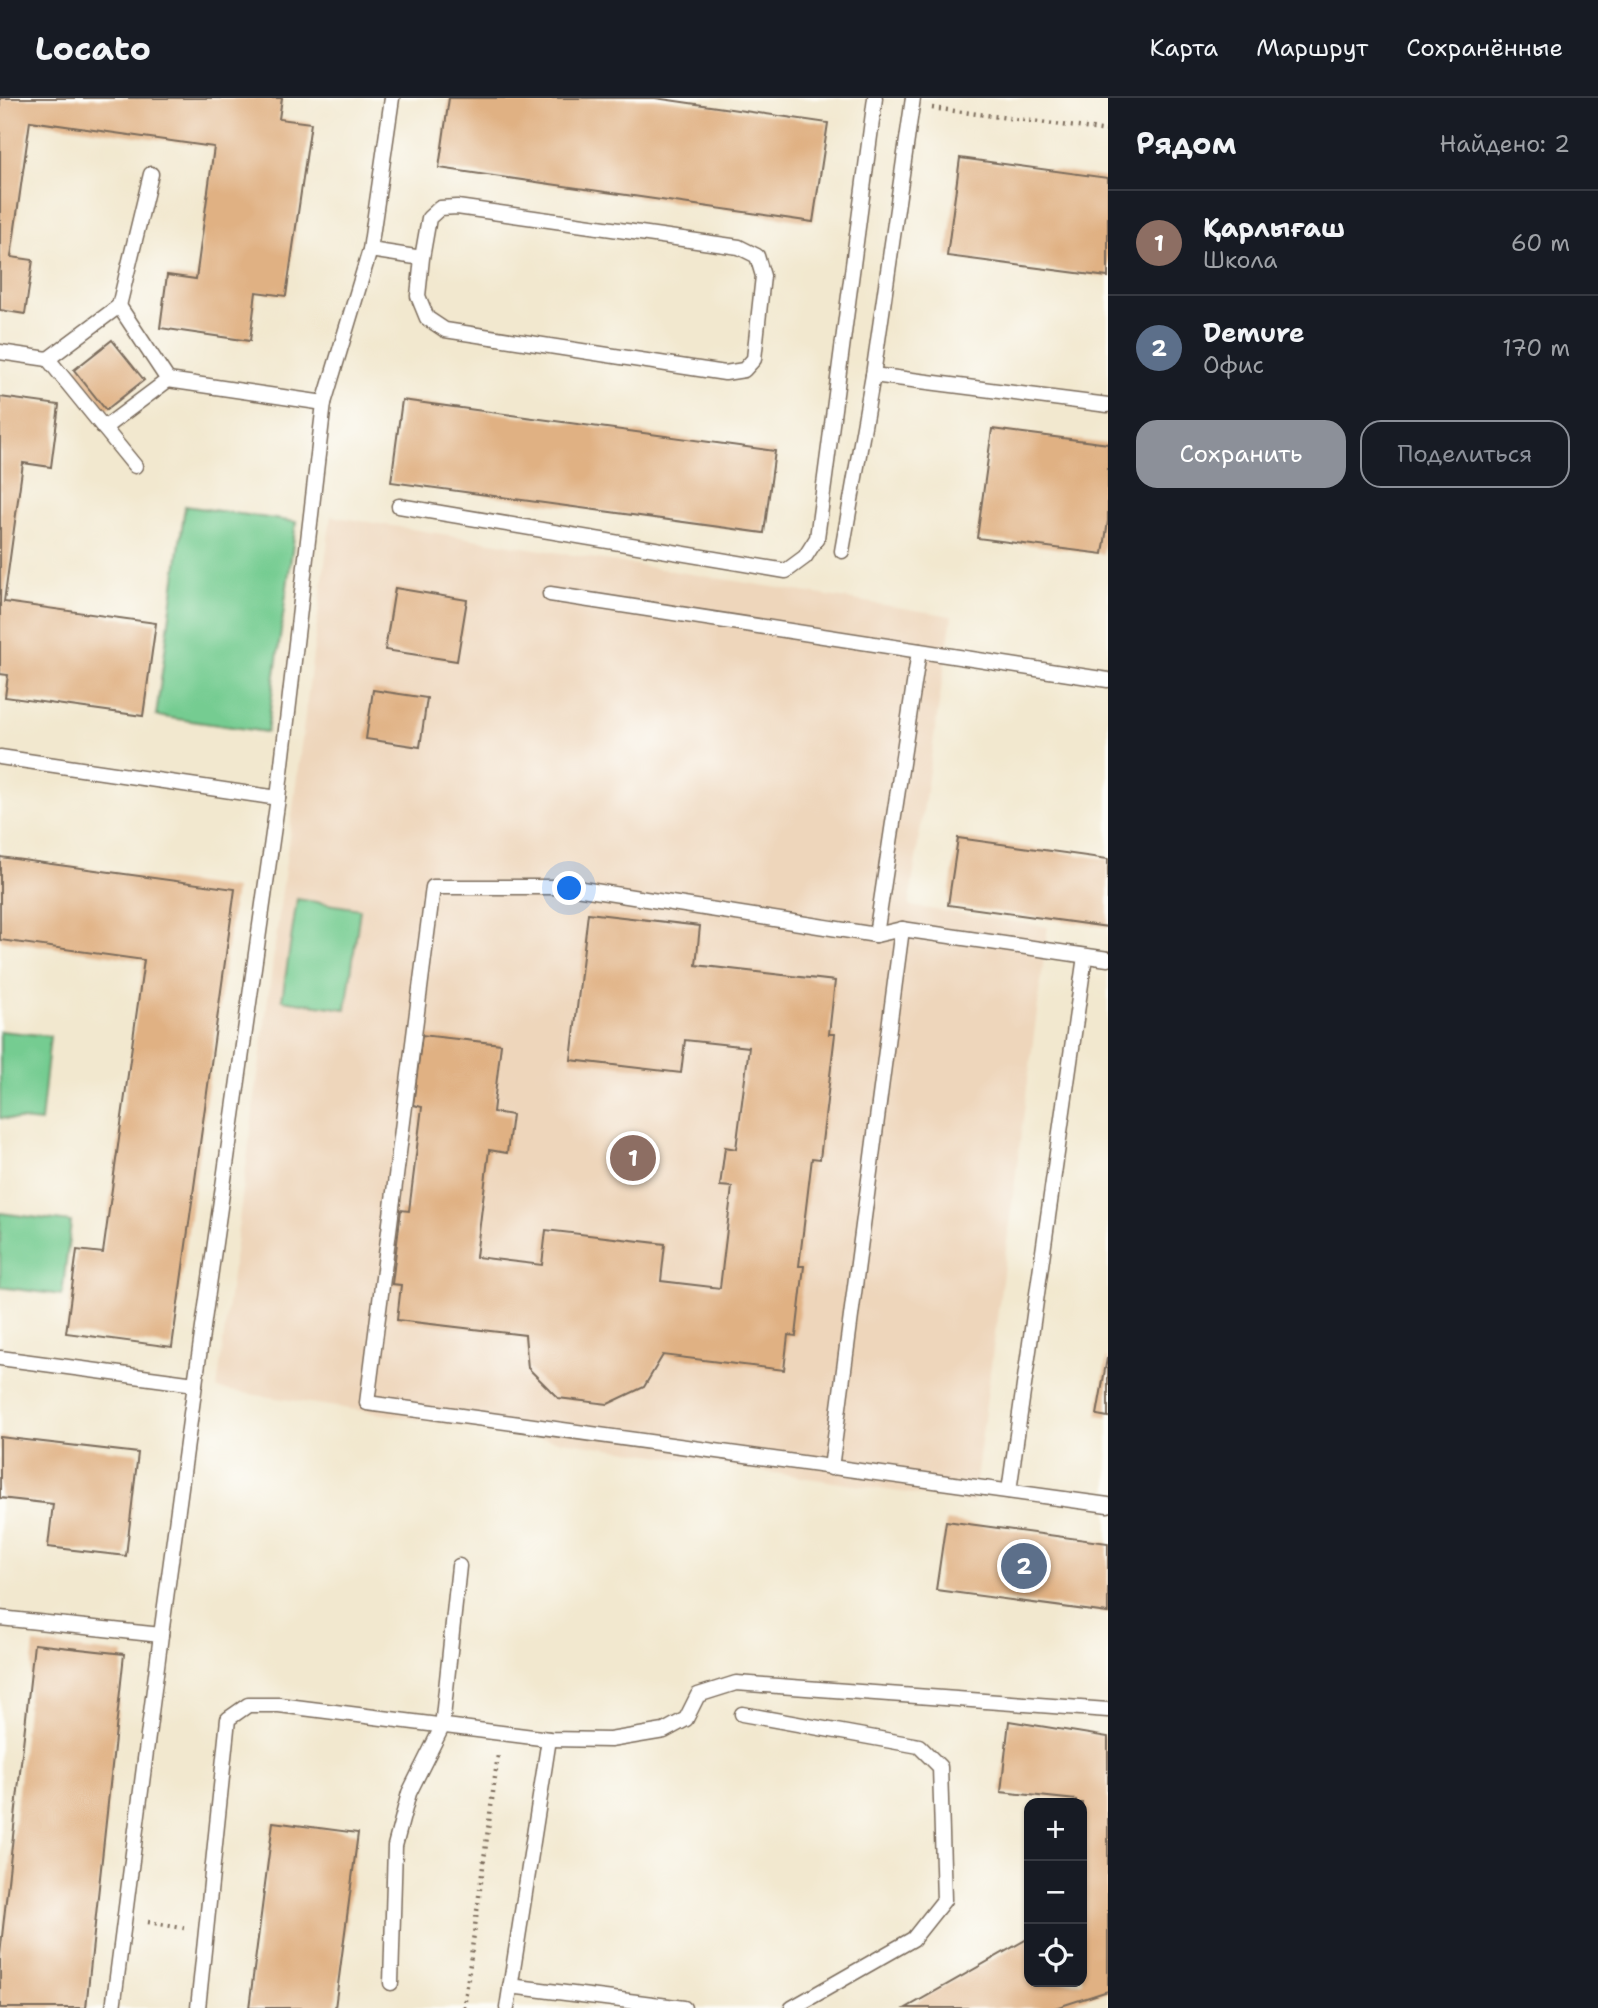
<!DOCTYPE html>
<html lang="ru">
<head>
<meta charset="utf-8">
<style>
  body { margin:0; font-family:"Shantell Sans",sans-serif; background:#20242c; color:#f1f3f6 }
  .controls { position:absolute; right:21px; bottom:21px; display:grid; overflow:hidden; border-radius:14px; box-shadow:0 2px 5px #0004 }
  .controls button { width:63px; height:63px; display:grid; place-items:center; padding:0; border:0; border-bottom:2px solid #363941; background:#171b24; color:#f1f3f6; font:35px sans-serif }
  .you { position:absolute; left:570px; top:791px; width:24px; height:24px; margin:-18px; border:5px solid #fff; border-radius:50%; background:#1a73e8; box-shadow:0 0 0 10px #1a73e833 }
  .badge { display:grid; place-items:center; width:46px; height:46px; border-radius:50%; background:#8c9099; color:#fff; font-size:23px; font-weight:700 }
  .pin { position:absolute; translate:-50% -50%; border:4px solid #fff; box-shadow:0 2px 7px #0006 }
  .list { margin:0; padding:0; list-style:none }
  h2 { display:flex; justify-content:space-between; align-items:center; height:91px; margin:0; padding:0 28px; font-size:30px }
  h2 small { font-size:23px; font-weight:400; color:#9ea1a6 }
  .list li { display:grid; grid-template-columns:46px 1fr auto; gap:21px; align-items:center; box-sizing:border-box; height:105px; padding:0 28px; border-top:2px solid #363941 }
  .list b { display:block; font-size:26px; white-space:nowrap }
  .list p { margin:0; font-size:23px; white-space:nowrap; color:#9ea1a6 }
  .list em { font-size:23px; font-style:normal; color:#9ea1a6 }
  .actions { display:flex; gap:14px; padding:21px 28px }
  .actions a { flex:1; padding:16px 0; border:2px solid #8c9099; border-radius:21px; text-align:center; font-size:24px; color:#8c9099 }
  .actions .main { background:#8c9099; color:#fff }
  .icon { flex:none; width:38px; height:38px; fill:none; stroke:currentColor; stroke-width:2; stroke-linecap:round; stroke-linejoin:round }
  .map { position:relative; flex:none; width:1108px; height:1910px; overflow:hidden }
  header { display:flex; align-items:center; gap:42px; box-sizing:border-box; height:98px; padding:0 35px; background:#171b24; border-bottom:2px solid #363941 }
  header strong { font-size:33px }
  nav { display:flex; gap:38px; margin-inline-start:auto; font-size:24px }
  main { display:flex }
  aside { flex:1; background:#171b24 }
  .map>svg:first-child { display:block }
  .built { fill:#eed6bb }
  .green { fill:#75cc91; stroke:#587b58; stroke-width:2 }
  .building { fill:#e0b183 }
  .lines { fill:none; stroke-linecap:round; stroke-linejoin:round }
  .lane-casing { stroke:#7b6c5c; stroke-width:17 }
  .path { stroke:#7b6c5c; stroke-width:4.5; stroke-dasharray:2 5; stroke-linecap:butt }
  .lane { stroke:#fff; stroke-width:14 }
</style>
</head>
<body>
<header>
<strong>Locato</strong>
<nav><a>Карта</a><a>Маршрут</a><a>Сохранённые</a></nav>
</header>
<main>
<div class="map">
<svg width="1108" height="1910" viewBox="0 0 1108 1910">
  <rect width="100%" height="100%" fill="#fdfcf7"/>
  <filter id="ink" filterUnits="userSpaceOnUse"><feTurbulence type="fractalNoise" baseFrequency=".0143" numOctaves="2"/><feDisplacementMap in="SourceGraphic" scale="14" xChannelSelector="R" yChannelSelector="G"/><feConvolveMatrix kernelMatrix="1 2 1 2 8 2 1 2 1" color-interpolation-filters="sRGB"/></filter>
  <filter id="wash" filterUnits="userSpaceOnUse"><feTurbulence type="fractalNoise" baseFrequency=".00686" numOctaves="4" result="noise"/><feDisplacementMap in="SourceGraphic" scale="28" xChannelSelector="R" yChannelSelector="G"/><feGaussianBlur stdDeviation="1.57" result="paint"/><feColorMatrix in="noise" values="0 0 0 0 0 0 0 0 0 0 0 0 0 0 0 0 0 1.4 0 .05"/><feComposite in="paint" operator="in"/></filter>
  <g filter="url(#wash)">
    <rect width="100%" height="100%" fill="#f2e8cf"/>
    <polygon class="built" points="331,418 952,518 909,808 1048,829 973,1405 217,1291"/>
    <g class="green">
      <polygon points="185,408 296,424 267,634 156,618"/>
      <polygon points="297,801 360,811 346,911 282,902"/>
      <polygon points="0,933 50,938 41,1024 0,1020"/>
      <polygon points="0,1115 71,1124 62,1197 0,1189"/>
    </g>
    <g id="blocks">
      <g class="building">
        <polygon points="0,0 282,0 279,21 311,25 286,198 256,194 250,243 160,230 167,177 196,181 214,49 30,23 11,159 33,162 25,216 0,212"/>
        <polygon points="449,0 655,0 828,25 813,124 439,70"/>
        <polygon points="960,60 1108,80 1108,179 947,158"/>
        <polygon points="112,242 144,282 106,312 74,272"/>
        <polygon points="0,299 59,307 51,369 23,365 4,504 156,525 143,618 5,599 8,577 0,576"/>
        <polygon points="402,302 775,353 764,435 391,384"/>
        <polygon points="992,331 1108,346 1108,423 1103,456 977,440"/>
        <polygon points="395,490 467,502 457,563 385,552"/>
        <polygon points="373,592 427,600 420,649 366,641"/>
        <polygon points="958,740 1108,761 1108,829 948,807"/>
        <polygon points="0,759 235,791 172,1249 66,1235 77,1152 103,1155 144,862 0,842"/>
        <polygon points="588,815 700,828 696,867 835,883 829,936 835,936 820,1061 812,1060 799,1168 804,1168 796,1238 788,1237 784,1272 663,1257 644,1289 608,1306 558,1300 528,1270 525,1237 397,1222 401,1187 392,1186 401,1112 409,1113 422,1009 413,1007 422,937 501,946 493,1014 512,1017 507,1055 489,1052 476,1159 542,1167 546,1132 665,1146 661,1183 720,1190 732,1089 720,1088 725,1049 736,1051 749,949 685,942 681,975 571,962"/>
        <polygon points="1107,1260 1108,1260 1108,1319 1097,1317"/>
        <polygon points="0,1339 138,1355 126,1458 48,1449 53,1406 0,1400"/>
        <polygon points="946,1423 1108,1445 1108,1515 936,1492"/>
        <polygon points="34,1546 124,1556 86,1910 0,1910 0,1857"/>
        <polygon points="1009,1623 1108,1639 1108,1893 1055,1910 906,1910 1029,1840 1029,1884 1082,1884 1082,1705 1076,1705 1076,1702 1001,1694"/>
        <polygon points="273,1724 358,1735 335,1910 249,1910"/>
      </g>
    </g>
  </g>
  <g filter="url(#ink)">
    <use href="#blocks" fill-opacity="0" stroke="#7b6c5c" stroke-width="2"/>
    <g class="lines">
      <defs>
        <g id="lane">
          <polyline points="370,152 422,160 429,120 440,110 457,109 739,149 757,158 763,178 754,261 744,272 725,275 445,232 427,220 418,198 422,160"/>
          <polyline points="119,208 151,76"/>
          <polyline points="0,254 48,261 104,330 168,282 119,208 48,261"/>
          <polyline points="873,277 1108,307"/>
          <polyline points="168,282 324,305"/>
          <polyline points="104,330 135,368"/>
          <polyline points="399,408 786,473 805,459 817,440 875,0"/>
          <polyline points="842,453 873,277 913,0"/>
          <polyline points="550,496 1108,582"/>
          <polyline points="0,659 278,700 324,305 370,152 392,0"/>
          <polyline points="876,837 919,553"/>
          <polyline points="1108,861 902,831 876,837 569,789 433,789 367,1305 1108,1407"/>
          <polyline points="0,1260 195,1286 278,700"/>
          <polyline points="831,1370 902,831"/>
          <polyline points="1009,1393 1085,858"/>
          <polyline points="0,1520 161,1537"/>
          <polyline points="742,1616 919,1648 940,1669 944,1802 913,1841 792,1910"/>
          <polyline points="391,1885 395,1748 409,1695 442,1629 459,1468"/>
          <polyline points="510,1888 684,1910"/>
          <polyline points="113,1910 161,1537 195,1286"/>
          <polyline points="198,1910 228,1621 248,1607 279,1607 549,1641 610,1642 664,1633 686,1621 698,1597 736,1585 1108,1612"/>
          <polyline points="507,1910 549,1641"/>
        </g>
      </defs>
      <use href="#lane" class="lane-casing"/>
      <g class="path">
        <polyline points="932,10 1108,33"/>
        <polyline points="148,1824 184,1830"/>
        <polyline points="464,1910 498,1657"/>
      </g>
      <use href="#lane" class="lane"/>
    </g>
  </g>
</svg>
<div class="controls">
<button>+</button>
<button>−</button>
<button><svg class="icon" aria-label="locate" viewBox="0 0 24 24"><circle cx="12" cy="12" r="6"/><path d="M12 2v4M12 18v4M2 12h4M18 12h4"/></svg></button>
</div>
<div class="you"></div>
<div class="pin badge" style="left:633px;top:1060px;background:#8d6e63">1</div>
<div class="pin badge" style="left:1024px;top:1468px;background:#5c6f8a">2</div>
</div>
<aside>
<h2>Рядом<small>Найдено: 2</small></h2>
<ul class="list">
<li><span class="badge" style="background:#8d6e63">1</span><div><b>Қарлығаш</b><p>Школа</p></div><em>60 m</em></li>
<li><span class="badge" style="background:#5c6f8a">2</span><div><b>Demure</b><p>Офис</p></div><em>170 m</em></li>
</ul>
<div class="actions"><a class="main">Сохранить</a><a>Поделиться</a></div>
</aside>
</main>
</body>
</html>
